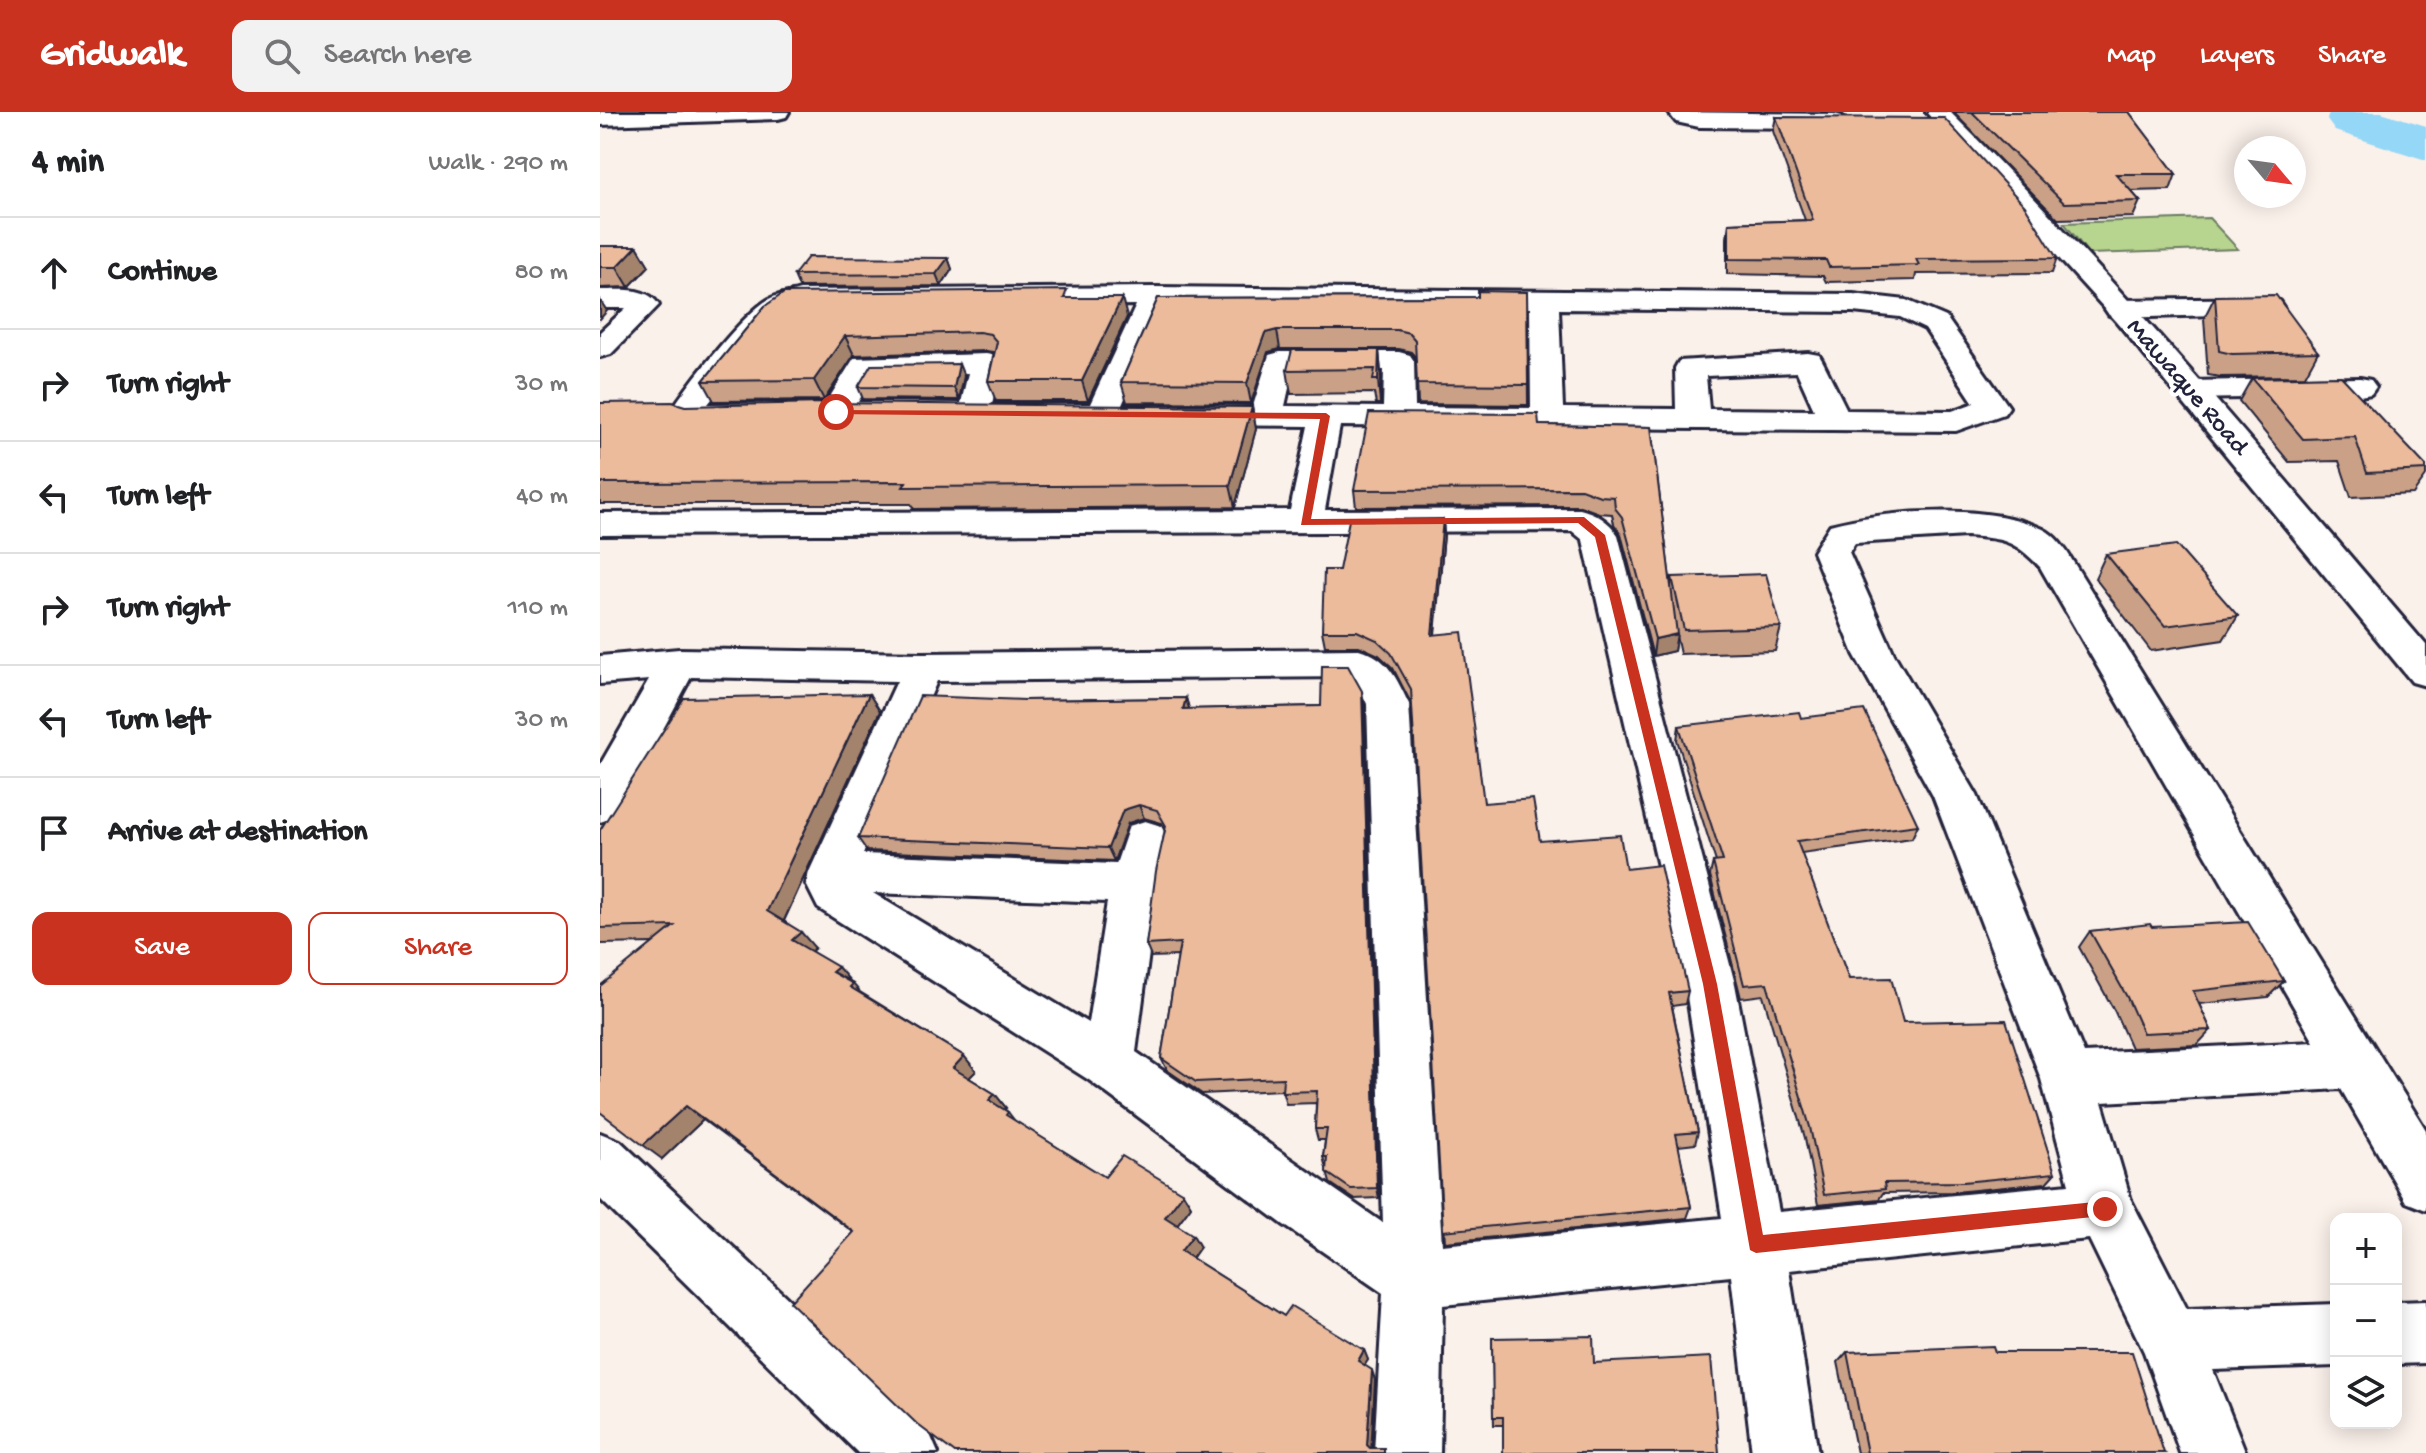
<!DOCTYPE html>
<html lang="en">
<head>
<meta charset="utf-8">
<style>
  body { margin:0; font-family:"Gochi Hand",sans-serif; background:#f2f2f2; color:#202124 }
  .controls { position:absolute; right:24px; bottom:24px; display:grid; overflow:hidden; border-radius:16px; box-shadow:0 4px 20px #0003 }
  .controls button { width:72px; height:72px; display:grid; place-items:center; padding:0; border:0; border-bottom:2px solid #e0e0e0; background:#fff; color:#202124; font:40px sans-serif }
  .compass { position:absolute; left:1634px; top:24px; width:72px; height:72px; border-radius:50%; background:#fff; box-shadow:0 4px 20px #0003; rotate:119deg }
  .stop { position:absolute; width:24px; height:24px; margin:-18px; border:6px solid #c8321e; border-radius:50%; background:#fff }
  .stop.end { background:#c8321e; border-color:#fff; box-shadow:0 2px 8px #0008 }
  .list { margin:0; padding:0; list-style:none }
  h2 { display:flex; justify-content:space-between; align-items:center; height:104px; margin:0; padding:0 32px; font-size:34px }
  h2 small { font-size:26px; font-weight:400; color:#757577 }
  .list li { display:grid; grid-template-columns:52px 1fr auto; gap:24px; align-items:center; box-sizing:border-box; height:112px; padding:0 32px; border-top:2px solid #e0e0e0 }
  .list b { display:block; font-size:30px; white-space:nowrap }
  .list em { font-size:26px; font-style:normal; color:#757577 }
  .actions { display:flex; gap:16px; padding:24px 32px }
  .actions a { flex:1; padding:18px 0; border:2px solid #c8321e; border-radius:16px; text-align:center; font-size:28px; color:#c8321e }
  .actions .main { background:#c8321e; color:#fff }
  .icon { flex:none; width:44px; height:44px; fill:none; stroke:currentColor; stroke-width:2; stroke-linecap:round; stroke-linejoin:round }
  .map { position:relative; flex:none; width:1826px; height:1341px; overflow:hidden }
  header { display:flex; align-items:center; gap:48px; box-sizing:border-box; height:112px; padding:0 40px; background:#c8321e; color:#fff }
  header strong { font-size:38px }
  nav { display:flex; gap:44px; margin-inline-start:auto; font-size:28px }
  .search { width:560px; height:72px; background:#f2f2f2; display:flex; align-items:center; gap:20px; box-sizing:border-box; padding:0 28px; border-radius:16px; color:#757577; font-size:30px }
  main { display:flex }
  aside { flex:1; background:#fff }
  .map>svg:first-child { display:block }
  .green { fill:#b7d58e; stroke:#6c7c64; stroke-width:2 }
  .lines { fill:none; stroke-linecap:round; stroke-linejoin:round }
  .river { fill:#94d7f6; fill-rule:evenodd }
  .minor-casing { stroke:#22223b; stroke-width:6 }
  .secondary-casing { stroke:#22223b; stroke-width:6 }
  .minor { fill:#fff; fill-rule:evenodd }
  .secondary { fill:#fff; fill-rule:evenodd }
  .wall { fill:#caa186; stroke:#22223b; stroke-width:2 }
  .shaded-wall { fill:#a4836d; stroke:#22223b; stroke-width:2 }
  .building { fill:#ebbb9c; stroke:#22223b; stroke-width:2 }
  .route { fill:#c8321e }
  .labels { text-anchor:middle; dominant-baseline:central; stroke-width:8; stroke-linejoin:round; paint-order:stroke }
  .far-street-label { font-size:26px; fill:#22223b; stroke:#fff }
</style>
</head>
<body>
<header>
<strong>Gridwalk</strong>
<div class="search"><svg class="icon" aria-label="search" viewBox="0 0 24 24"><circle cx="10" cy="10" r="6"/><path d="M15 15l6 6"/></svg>Search here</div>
<nav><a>Map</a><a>Layers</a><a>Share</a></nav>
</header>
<main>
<aside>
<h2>4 min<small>Walk · 290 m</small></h2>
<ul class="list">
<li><svg class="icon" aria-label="ahead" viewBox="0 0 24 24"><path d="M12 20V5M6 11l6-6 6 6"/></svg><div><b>Continue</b></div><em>80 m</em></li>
<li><svg class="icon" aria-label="right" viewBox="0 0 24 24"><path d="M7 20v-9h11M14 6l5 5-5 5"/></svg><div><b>Turn right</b></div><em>30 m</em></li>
<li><svg class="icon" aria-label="left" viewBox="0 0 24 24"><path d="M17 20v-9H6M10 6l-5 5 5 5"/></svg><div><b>Turn left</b></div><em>40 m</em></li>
<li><svg class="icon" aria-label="right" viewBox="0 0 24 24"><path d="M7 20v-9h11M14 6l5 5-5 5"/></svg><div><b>Turn right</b></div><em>110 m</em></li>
<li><svg class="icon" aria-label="left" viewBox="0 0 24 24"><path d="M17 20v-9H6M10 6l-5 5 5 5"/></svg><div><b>Turn left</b></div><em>30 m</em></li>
<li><svg class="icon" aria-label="arrive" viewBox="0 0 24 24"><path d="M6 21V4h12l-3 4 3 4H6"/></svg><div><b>Arrive at destination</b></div></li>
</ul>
<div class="actions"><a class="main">Save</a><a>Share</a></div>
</aside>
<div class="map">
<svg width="1826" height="1341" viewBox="0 0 1826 1341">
  <rect width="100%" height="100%" fill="#fbf1eb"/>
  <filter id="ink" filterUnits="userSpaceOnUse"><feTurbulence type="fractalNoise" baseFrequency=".0125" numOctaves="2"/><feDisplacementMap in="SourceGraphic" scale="16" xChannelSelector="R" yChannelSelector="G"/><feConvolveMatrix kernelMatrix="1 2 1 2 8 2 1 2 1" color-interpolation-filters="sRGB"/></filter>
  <g filter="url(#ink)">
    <polygon class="green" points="1609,106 1638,137 1489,142 1464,111"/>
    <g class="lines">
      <polygon class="river" points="1729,0 1781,0 1826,14 1826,48 1735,19 1727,8"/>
      <defs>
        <g id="minor">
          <polygon points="0,0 189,0 186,5 178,7 0,13"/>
          <polygon points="1068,0 1234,2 1242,4 1246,9 1242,14 1234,16 1099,15 1076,10"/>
          <path d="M554 175 1253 182 1306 188 1346 205 1409 295 1404 302 1356 319 740 314 725 398 980 397C996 401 1009 409 1018 423L1135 872 1179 1100 1469 1072 1441 967 1333 684 1254 542 1213 440 1230 413C1288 398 1388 391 1443 417 1455 423 1466 437 1472 448L1826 1018V1098L1806 1090 1741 977 1502 990 1531 1088 1587 1197 1736 1192V1254L1613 1258 1646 1341H1580L1544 1240 1489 1127 1189 1158 1218 1341H1152L1131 1164 843 1193 840 1341H774L783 1181 684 1113 489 968 218 796 206 772 209 760 297 569 91 565 16 705 0 710V653L49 568 0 572V544L79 537 323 541 759 537C789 546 796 566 809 592L842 1133 1122 1106 1085 872 983 428 972 419 0 423V401L690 398 708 314 236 310 98 313 87 310 76 291C95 264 142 203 169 187 178 182 190 181 200 178ZM536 193 490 292H392L401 251 397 244 386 242 254 246 226 291 108 292 173 211 192 197ZM565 193 930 196 931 296 815 295 814 249 810 243 799 240H680L669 243 653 294 522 293ZM959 197 1253 200 1300 205 1325 217 1374 291 1352 299 1247 298 1223 250 1219 243 1208 241 1079 249 1075 256 1076 297 963 296ZM693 258H784L783 295 685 294ZM1197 260 1214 298 1109 297 1106 264ZM368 261 361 291 258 290 275 262ZM1366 424C1404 427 1413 427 1440 455L1714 930 1484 941 1377 683 1294 542 1249 440 1255 431ZM751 565 757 570 767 592 783 1111 536 940 558 772 568 727 561 714 545 709 529 714 516 752 263 742 337 569ZM273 781 507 790 488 911Z"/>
          <path d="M0 178C20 178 47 174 59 193L11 242 0 245V220L26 196H0Z"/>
          <polygon points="1669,186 1679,189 1683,195 1679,201 1519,206 1509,203 1505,197 1509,191 1519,188"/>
          <polygon points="1760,266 1771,268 1776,275 1771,282 1760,284 1589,287 1578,285 1573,278 1578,271 1589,269"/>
          <polygon points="0,1021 20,1029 328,1318 338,1341 258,1341 0,1087"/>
          <polygon points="1826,1189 1826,1251 1796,1252 1796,1190"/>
        </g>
        <path id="secondary" d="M1326 0H1350C1519 168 1671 352 1826 533V574L1812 570 1517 210Z"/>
      </defs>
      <use href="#minor" class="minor-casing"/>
      <use href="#secondary" class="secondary-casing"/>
      <use href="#minor" class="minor"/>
      <use href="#secondary" class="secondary"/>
    </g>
    <g class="wall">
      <polygon points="1353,0 1529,0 1576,62 1570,78 1531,79 1540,89 1533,105 1458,107"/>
      <polygon points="1176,5 1457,146 1452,161 1316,162 1315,168 1226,170 1223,164 1127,162 1127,126 1129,111 1205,108 1173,19"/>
      <polygon points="0,134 37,134 49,154 29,175 0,176"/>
      <polygon points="348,146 352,157 341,174 199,175 194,163"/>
      <polygon points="927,180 928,293 818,292 816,246 811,240 799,237 680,237 668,240 651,291 527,290 521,270 558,186 878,185"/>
      <polygon points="1615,184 1718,240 1705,264 1620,265 1608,263 1604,206"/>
      <polygon points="470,186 527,205 488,289 396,289 388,269 394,240 386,239 254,243 224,288 114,289 103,269 165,194"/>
      <polygon points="779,238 781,261 780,292 776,292 774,281 691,282 687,258"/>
      <polygon points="364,264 359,288 263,287 258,275"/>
      <polygon points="1652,266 1826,354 1826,364 1813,382 1751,385 1739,349 1689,350 1639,289"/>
      <polygon points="0,291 85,294 652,295 656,317 635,395 314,397 311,392 0,392"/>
      <polygon points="939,313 1051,315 1071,476 1072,465 1181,515 1175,539 1080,542 1076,524 1074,539 1053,544 1021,422 1014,412 1012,402 999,401 980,394 756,395 754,378"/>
      <polygon points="843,407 844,423 835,523 884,691 940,729 1026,757 1088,879 1085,892 1072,894 1098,1020 1095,1032 1078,1034 1091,1095 1087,1106 845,1130 811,591 793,556 779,543 759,534 725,534 722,519 739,458"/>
      <polygon points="1506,442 1638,504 1623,528 1551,539 1495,466"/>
      <polygon points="269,582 280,599 184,809 215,836 211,839 253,872 260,880 364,944 376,959 369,966 395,982 406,996 404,997 408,1000 415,1009 505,1065 583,1081 591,1094 577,1113 600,1135 592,1146 684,1204 764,1238 768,1248 764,1253 775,1268 355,1341 253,1120 103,1008 62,1047 54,831 0,832 0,718"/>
      <polygon points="586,586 589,597 764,593 779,1086 754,1087 730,1071 723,1045 725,1028 718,1028 715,1017 716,991 686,992 682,978 602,982 567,958 561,946 578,844 551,845 546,833 565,717 562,711 544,706 528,711 514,749 267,739 258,726 425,588"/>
      <polygon points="1201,606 1318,713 1312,726 1201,741 1249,867 1303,910 1455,1061 1446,1071 1355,1080 1283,1081 1279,1087 1218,1093 1205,1026 1163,883 1141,886 1110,763 1113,750 1116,750 1077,628 1079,614"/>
      <polygon points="1552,815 1684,869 1668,885 1599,892 1611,918 1597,933 1531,936 1515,900 1479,835 1490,819"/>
      <polygon points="892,1226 994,1251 903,1313 894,1313"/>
      <polygon points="1247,1240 1395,1240 1564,1341 1257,1341 1238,1250"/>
    </g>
    <g class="shaded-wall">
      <polygon points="37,134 49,154 29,175 17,155"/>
      <polygon points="348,146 352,157 341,174 336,162"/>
      <polygon points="522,186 527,205 488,289 482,269"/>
      <polygon points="0,188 7,199 0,207"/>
      <polygon points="677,218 680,237 668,240 651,291 647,271 665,221"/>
      <polygon points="245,224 254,243 224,288 214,268"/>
      <polygon points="779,238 781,261 780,292 778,268"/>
      <polygon points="359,252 364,264 359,288 354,276"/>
      <polygon points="652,295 656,317 635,395 630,373"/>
      <polygon points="843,407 844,423 833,538 832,523"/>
      <polygon points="1077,522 1074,539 1053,544 1055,527"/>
      <polygon points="762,579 764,593 779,1086 777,1076"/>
      <polygon points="269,582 280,599 181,815 167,799"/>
      <polygon points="586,586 590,600 583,597"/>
      <polygon points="539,693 544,706 528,711 514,749 508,736 523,698"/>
      <polygon points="201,820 215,836 206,843 192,828"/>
      <polygon points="238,855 251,870 232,860"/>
      <polygon points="364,944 376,959 365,970 353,956"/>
      <polygon points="395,982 406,996 400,1002 389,988"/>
      <polygon points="86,994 103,1008 62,1047 43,1033"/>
      <polygon points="583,1081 591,1094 573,1118 565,1105"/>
      <polygon points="593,1123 600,1135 589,1151 581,1139"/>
      <polygon points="764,1238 768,1248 761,1259 758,1249"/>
      <polygon points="772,1258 775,1268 771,1341 767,1333"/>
    </g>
    <g class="building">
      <polygon points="1372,0 1529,0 1576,62 1516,62 1540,89 1464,91"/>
      <polygon points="1176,5 1344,6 1425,94 1457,146 1316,147 1319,153 1229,155 1226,148 1129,147 1129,111 1213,108"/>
      <polygon points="0,134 37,134 17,155 0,155"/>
      <polygon points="208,145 348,146 336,162 194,163"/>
      <polygon points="467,178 464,186 522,186 482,269 388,269 397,230 390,222 379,220 245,224 214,268 103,269 165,194 184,181"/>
      <polygon points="878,179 927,180 928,273 817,272 815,228 809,221 797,218 677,218 665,221 647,271 521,270 558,186 878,185"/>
      <polygon points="1676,183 1718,240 1632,242 1619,239 1615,184"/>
      <polygon points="692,238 779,238 778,268 773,268 775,257 687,258"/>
      <polygon points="359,252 354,276 258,275 271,253"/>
      <polygon points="1741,264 1826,354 1826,358 1767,361 1755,325 1703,327 1652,266"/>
      <polygon points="72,290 85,294 225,291 652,295 630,373 303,375 306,370 0,371 0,291"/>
      <polygon points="769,301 938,302 939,313 1051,315 1077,522 1055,527 1022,405 1015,396 1014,385 1000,384 981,377 754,378"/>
      <polygon points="843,407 832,523 862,520 884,691 933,687 940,729 1020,723 1026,757 1060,753 1088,879 1069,881 1098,1020 1076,1022 1091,1095 843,1119 811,577 791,541 777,528 757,519 722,519 724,458 739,458 749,408"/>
      <polygon points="1576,433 1638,504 1565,514 1506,442"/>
      <polygon points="1166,462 1181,515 1084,518 1072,465"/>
      <polygon points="722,554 748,554 762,579 777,1076 751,1077 726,1060 727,1045 723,1045 727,1017 715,1017 717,979 682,980 683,966 596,970 561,946 580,831 546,833 556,759 566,714 557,698 539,693 523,698 508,736 258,726 320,584 425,588 586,586 583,597 721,594"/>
      <polygon points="269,582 167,799 201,820 192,828 238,855 232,860 253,872 250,875 364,944 353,956 395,982 389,988 408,1000 406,1003 505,1065 522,1044 583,1081 565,1105 593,1123 581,1139 684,1204 691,1194 764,1238 758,1249 772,1258 767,1333 770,1336 784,1336 784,1341 355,1341 318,1313 190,1190 254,1120 86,994 43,1033 0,1000 0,874 74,814 0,816 0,718 84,586"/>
      <polygon points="1264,598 1318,713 1197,729 1249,867 1291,866 1303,910 1406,908 1455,1061 1363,1070 1284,1071 1285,1077 1224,1083 1210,1015 1167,871 1144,873 1113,750 1123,749 1079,614 1199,600 1201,606"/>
      <polygon points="1648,810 1684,869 1593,879 1611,918 1543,921 1527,885 1490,819 1550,812 1552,815"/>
      <polygon points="993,1224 994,1251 1111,1245 1119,1341 903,1341 903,1305 893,1305 892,1226"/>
      <polygon points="1393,1234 1395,1240 1532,1240 1564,1341 1267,1341 1247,1240"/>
    </g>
  </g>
  <polygon class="route" points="236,298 726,301 730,304 711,407 984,405 1005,423 1117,872 1163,1123 1505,1089 1511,1091 1513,1097 1511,1103 1156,1141 1150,1138 1103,872 995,425 978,411 701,413 720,307 233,302"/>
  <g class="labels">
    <g class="far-street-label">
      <text transform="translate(1586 276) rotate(49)">Mawaque Road</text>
    </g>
  </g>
</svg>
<div class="controls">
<button>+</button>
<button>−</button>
<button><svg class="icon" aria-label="layers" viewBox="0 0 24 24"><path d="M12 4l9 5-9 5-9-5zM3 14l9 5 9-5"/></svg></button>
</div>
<svg class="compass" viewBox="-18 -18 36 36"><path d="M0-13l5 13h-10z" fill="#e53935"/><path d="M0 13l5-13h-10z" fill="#757577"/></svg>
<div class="stop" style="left:236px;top:300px"></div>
<div class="stop end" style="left:1505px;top:1097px"></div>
</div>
</main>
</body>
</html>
